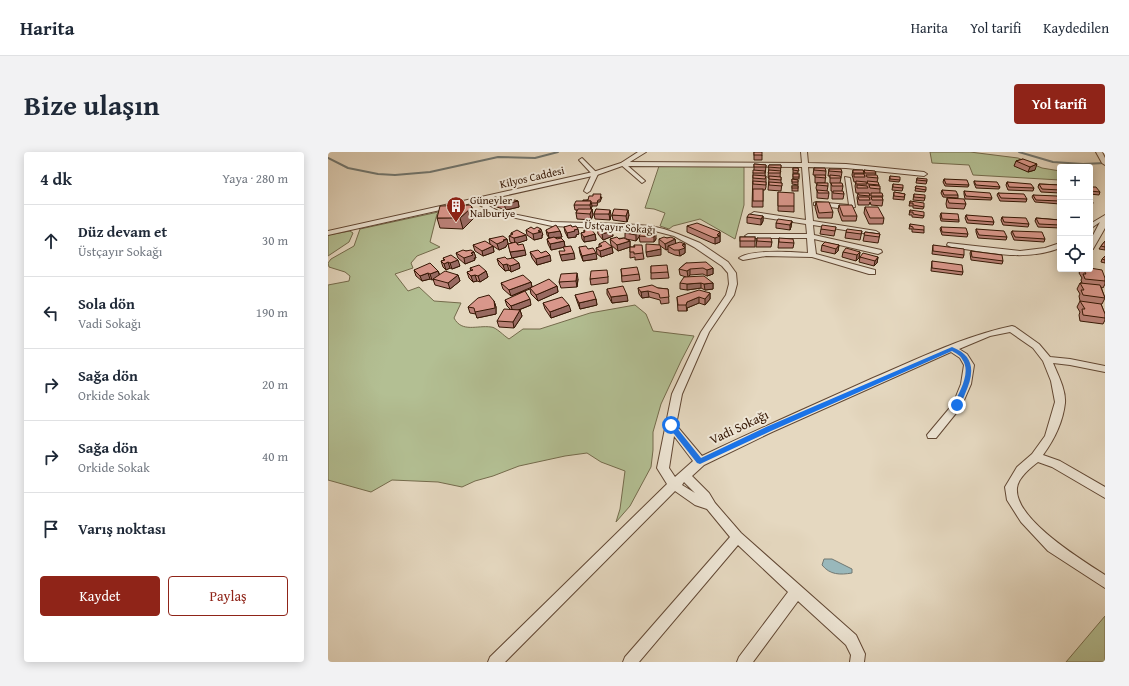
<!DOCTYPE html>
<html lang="tr">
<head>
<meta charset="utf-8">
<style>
  body { margin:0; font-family:"Gentium Book Plus",serif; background:#f2f2f3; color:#1f2937 }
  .controls { position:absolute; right:12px; top:12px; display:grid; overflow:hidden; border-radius:4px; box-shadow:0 2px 10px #0003 }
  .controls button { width:36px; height:36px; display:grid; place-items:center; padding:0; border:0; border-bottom:1px solid #e0e1e3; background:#fff; color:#1f2937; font:20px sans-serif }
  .stop { position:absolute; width:12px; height:12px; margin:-9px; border:3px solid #1a73e8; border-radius:50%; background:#fff }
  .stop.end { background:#1a73e8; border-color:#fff; box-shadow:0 1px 4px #0008 }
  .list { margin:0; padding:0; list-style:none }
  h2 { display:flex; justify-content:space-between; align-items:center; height:52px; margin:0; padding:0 16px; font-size:17px }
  h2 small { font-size:13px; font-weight:400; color:#747a83 }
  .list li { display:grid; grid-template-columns:26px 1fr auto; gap:12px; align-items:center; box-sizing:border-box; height:72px; padding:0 16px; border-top:1px solid #e0e1e3 }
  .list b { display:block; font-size:15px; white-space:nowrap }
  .list p { margin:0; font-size:13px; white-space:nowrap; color:#747a83 }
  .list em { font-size:13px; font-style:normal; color:#747a83 }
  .actions { display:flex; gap:8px; padding:12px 16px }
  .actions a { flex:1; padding:9px 0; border:1px solid #8f2418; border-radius:4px; text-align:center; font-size:14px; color:#8f2418 }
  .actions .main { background:#8f2418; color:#fff }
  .icon { flex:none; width:22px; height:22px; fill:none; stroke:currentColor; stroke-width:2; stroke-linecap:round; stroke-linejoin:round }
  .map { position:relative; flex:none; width:777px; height:510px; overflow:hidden; border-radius:4px }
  header { display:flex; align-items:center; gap:24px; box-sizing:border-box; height:56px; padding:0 20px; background:#fff; border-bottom:1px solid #e0e1e3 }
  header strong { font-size:19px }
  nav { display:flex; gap:22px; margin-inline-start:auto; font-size:14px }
  .intro { display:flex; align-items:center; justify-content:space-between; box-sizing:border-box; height:96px; padding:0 24px }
  h1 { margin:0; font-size:28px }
  .button { padding:10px 18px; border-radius:4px; background:#8f2418; color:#fff; font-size:14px; font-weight:700 }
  main { display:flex; gap:24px; padding:0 24px }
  aside { flex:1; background:#fff; border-radius:4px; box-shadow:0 2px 10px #0003 }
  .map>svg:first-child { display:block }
  .green { fill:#b3bf93; stroke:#746b4c }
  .water { fill:#99b8bb; stroke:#717872 }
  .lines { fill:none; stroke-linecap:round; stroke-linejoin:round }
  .stream { stroke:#717872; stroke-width:2 }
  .minor-casing { stroke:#614733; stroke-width:2 }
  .tertiary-casing { stroke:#614733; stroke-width:2 }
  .minor { fill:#eee6d6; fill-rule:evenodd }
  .tertiary { fill:#eee6d6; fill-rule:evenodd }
  .wall { fill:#bb8278; stroke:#351704 }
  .shaded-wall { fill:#986a61; stroke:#351704 }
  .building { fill:#d9978b; stroke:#351704 }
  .route { fill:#1a73e8 }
  .labels { text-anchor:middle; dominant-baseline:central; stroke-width:4; stroke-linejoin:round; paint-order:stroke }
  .far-street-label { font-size:11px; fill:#351704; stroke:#eee6d6 }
  .far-poi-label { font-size:11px; fill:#351704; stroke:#eee6d6; text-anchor:start }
  .street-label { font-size:13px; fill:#351704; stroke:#eee6d6 }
</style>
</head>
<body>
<header>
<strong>Harita</strong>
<nav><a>Harita</a><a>Yol tarifi</a><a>Kaydedilen</a></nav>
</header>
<div class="intro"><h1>Bize ulaşın</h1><a class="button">Yol tarifi</a></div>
<main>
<aside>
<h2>4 dk<small>Yaya · 280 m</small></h2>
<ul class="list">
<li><svg class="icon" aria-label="ahead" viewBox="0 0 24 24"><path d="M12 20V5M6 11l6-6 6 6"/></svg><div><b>Düz devam et</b><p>Üstçayır Sokağı</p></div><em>30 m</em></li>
<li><svg class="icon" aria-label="left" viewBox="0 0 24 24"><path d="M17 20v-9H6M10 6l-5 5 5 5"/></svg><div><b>Sola dön</b><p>Vadi Sokağı</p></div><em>190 m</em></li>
<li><svg class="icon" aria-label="right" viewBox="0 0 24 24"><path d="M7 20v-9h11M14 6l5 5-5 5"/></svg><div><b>Sağa dön</b><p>Orkide Sokak</p></div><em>20 m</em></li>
<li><svg class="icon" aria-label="right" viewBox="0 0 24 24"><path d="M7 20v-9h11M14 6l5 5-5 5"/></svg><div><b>Sağa dön</b><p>Orkide Sokak</p></div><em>40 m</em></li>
<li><svg class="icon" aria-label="arrive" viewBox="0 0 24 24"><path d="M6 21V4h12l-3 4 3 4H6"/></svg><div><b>Varış noktası</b></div></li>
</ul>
<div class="actions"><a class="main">Kaydet</a><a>Paylaş</a></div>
</aside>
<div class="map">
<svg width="777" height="510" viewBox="0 0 777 510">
  <rect width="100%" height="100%" fill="#e5d8c0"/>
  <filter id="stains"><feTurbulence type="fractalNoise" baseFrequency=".005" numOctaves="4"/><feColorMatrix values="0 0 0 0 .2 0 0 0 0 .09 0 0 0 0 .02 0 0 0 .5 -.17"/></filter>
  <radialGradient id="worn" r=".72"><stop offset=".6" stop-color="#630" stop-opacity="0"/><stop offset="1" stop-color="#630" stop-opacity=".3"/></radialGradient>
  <g class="green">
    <polygon points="602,0 642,0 690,6 714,16 732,19 732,28 645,23 641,13 604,11"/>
    <polygon points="329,13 416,14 416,53 407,87 372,67 345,74 341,77 332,74 337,61 326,57 317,56 331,14"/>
    <path d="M115 59 109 62 102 90 112 95 89 104 83 111 85 116 67 122 80 139 91 135 106 149 133 151 126 166C134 181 149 173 163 175 168 175 176 184 181 187L195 177H212L262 161 307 153 318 162 325 179 366 184 353 209 333 252 325 280V298L323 315 302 354 288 370 292 357 297 319 273 310 259 301 237 304 191 314 165 324 147 329 134 335 110 330 64 328 43 340 0 328V133L21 129 22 124 17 120 1 115 0 111 3 107 26 94 32 77Z"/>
    <polygon points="22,79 25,81 21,90 0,104 0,83"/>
    <polygon points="777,464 777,510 738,510"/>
  </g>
  <path class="water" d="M496 407H504L524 417V421C512 423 502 423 494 413Z"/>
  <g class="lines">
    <g class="stream">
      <polyline points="691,0 725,10 755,12 777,11"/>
      <polyline points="0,6 20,16 50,22 67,23 102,20 170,5 207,6 230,0"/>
    </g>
    <defs>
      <g id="minor">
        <path d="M473 0H479L480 11 518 12 596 20 599 22 596 24 518 16 480 15 485 69 548 79 551 81 548 83 485 73 486 83 553 98 554 100 550 102 486 87 488 102 547 118V122H541L484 105 438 104 415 108 411 106C423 97 465 100 480 101L479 86H420L417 84 420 82H479L478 72 426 64 423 62 426 60 478 68 474 15 300 14 316 28 317 29 314 31 292 12 295 10 474 11Z"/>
        <polygon points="768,0 774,0 777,6 777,13 774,11"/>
        <polygon points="254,6 270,22 262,39 259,41 256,39 264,22 251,8"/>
        <polygon points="517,25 522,26 527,55 518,57 486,53 486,51 488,50 521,53"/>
        <path d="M146 48H150L170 59 224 70 295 72 323 74 336 77 350 82 372 91 400 110 408 121 409 132 406 143 381 180 354 242 348 273 374 304C430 277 488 252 545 226 590 207 636 184 684 174L687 175 711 192 722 205 742 207 777 214V220L742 213 725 211C730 223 738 238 737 251 735 270 726 288 715 303L732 309 777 335V346L724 315 710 310C702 316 690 326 689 336 686 367 754 408 777 423V436L720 399 693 370 679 348 677 335 689 315 704 302 717 284 727 250 723 229 715 209 705 196 682 180 662 184 631 197 639 202 646 213 643 232 633 255 608 286H600L599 283 625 252 633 232 636 213 632 206 623 200 444 280 376 313 364 324 381 341 387 351 413 381 528 483 537 502 536 510H522L523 503 518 493 470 449 425 510H409L411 505 460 440 410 393 311 510H295L297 505 402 385 379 357 367 353 347 339 177 510H160L162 505 339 332 329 316 344 242 373 180 398 143 401 132 400 121 394 114 366 95 346 84 323 78 224 74 166 61 146 50ZM346 284 365 309 347 325 341 316ZM356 330 367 341 354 333Z"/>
        <polygon points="777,63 777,76 765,97 762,97 762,89 772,70 762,77 762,72"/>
        <path d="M620 91 692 99 717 96 732 91V96C696 110 660 100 623 95L619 93Z"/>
      </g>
      <polygon id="tertiary" points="310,0 318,0 297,13 269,23 0,83 0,79 265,20 293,11"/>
    </defs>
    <use href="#minor" class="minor-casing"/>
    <use href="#tertiary" class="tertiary-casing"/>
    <use href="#minor" class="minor"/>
    <use href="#tertiary" class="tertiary"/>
  </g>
  <g class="wall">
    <polygon points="426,0 434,3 434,8 426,8"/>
    <polygon points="695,7 707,18 700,20 686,14 688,9"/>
    <polygon points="426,12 438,13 437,24 438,24 438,35 437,38 435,38 435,55 424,55 425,21 426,18"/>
    <polygon points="441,13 453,13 452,25 453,25 453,31 454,31 453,39 440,38 441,26 440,26"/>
    <rect x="465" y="16" width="5" height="5"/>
    <polygon points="486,16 498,19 497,31 487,31 487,23 485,23"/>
    <polygon points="501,17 514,20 512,31 515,34 514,39 516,42 515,47 504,47 504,39 503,39 503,31 502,31 502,24 500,24"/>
    <polygon points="525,18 536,21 536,22 536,18 548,21 547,23 550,26 549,30 551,33 551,34 552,37 552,41 555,44 554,46 555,48 554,54 543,53 542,50 541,53 530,53 529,46 530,41 528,41 527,34 528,30 526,30 525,26 524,23"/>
    <rect x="465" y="22" width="6" height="5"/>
    <polygon points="562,24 572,28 571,30 561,29"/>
    <polygon points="589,26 599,29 598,32 588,31"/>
    <polygon points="464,27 470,28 470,33 464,32"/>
    <polygon points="616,27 641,33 640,35 617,34 615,30"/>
    <polygon points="646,29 672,35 671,37 648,36 646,31"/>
    <polygon points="679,30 706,36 705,39 680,38 678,33"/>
    <polygon points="489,31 500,34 499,39 501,41 500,47 489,46 489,39 488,36"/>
    <polygon points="565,32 575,36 574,39 564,38"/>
    <polygon points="711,32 732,33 732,41 713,40 710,35"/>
    <rect x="464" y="34" width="6" height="5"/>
    <polygon points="588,34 598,38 597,40 587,39"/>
    <polygon points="762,35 772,40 771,43 762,42"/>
    <polygon points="614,38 630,43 630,46 615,45 613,41"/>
    <polygon points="636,39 664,46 663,48 637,47 636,42"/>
    <polygon points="450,40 466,54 466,60 450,59"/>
    <polygon points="566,40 577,42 576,48 565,47"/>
    <polygon points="670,41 699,47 698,50 672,49 669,43"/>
    <polygon points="586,42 597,46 596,49 585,48"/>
    <polygon points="705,43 732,48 732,52 707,50 704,45"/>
    <polygon points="274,45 272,50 270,50 269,54 264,54 263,57 264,57 265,63 263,68 249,67 248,61 249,58 247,58 246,53 255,49"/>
    <polygon points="619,46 638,52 636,57 619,56 618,52"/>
    <polygon points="762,46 765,51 764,53 762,53"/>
    <polygon points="162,48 190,49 191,55 178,58 163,53"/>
    <polygon points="582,49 596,55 595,57 585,56 585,54 581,54"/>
    <polygon points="488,50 505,60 504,66 490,66 487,55"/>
    <polygon points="511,53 529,64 528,69 514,69 510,58"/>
    <polygon points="537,55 556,66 555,72 541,72 536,61"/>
    <polygon points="268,57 283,63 282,68 267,67 266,62"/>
    <polygon points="582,58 596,64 595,66 584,65 584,63 581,63"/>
    <polygon points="613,61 631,68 631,70 613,69 612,64"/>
    <polygon points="284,63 301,63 299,70 285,68"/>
    <polygon points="638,63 666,70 665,73 639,71 637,66"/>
    <polygon points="435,64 435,69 433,73 419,71 419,65"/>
    <polygon points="147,65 135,77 112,76 109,66"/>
    <polygon points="674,65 701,72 700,75 675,73 673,68"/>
    <polygon points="708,66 732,68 732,76 710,75 707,69"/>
    <polygon points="464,69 463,75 462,78 448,76 448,71"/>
    <polygon points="582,72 596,78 596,81 584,80 584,77 581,77"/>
    <polygon points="359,74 392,80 392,90 387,92 384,91 359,80"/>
    <polygon points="236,75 244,75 251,82 248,83 248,85 240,86 237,80"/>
    <polygon points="508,75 506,84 492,82 493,77"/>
    <polygon points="613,75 640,82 639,85 614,83 612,77"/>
    <polygon points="269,76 277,77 284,79 285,84 275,88 270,82"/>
    <polygon points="648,77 679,85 678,88 650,86 648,80"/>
    <polygon points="198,78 215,83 214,83 214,86 206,88 199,83"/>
    <polygon points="218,78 232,79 234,85 227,85 229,87 236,89 237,95 223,98 220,92 219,87 221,86 219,83"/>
    <polygon points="256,78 267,82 268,88 256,90 254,87 253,81 256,80"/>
    <polygon points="325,78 325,81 328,87 326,90 312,90 311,84"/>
    <polygon points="534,79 532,88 517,86 518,80"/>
    <polygon points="684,79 717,87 716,90 686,88 683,81"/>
    <polygon points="537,80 552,82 550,91 535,89"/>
    <polygon points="183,81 199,88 189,91 190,93 198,103 184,106 180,92 185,91 182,90 181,84 183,83"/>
    <polygon points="297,81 313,82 308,89 298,87 302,89 302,95 306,95 306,93 315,101 316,107 307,108 307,105 302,106 302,95 290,99 283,93 282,87 297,86"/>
    <rect x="412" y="85" width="15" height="10"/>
    <polygon points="339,86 347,87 348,92 357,92 357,101 352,104 347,103 340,100 340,97 338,98 331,93 331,87"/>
    <polygon points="429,86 444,90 443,95 428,95"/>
    <polygon points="451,86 466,91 465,96 450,96"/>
    <polygon points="161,87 179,87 180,92 178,94 178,95 171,98 165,94 166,100 155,104 147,99 145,93 162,92"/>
    <polygon points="777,89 777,98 771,97 773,94"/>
    <polygon points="271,92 284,95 285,101 273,105 269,102 268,96 271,95"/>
    <polygon points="494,93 511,93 510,99 507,102 493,99"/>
    <polygon points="605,93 636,103 635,106 604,102"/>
    <polygon points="251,95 269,107 255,109 252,101"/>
    <polygon points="138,99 146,100 148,106 146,106 147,108 137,112 130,106 128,101"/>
    <polygon points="643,99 675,109 674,112 643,108 642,101"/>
    <polygon points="202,100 213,101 223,109 209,113 204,106"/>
    <polygon points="515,100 532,100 531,106 528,109 514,105"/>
    <polygon points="777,104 777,111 773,110 774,107"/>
    <polygon points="532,105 550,105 549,111 546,114 531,110"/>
    <polygon points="115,106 132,114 124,117 122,116 118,118 115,115 113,109 116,108"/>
    <polygon points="169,107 179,107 192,116 183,120 181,118 177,119 171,113"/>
    <polygon points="604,109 635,120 634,123 603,119"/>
    <polygon points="358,111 385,116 385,122 379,124 375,122 362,123 360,125 385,131 385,137 377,138 373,136 359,138 352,137 352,131 358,125 352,123 351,117"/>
    <polygon points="323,114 340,120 341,126 323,127"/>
    <polygon points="142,116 158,119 160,125 152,130 149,129 145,130 141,126 139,120 143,119"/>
    <polygon points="293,117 311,122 312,128 294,130"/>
    <polygon points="753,117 762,117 777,126 777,132 775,136 773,135 777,146 774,152 773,152 777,162 777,168 775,172 752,169 751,163 752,160 749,155 752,149 751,144 752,142 749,137 752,131 754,131 753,128 754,126 751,121"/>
    <polygon points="86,118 110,119 112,123 130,123 132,129 122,137 107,133 105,127 104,128 102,127 94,129 88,124"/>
    <polygon points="280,124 280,131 263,133 262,127"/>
    <polygon points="250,127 249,135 233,136 231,130"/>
    <polygon points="203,130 204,135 229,134 230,140 210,149 203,142 202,137 183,144 175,137 173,131"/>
    <polygon points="310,136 330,136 340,137 341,151 333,152 332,148 321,145 314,146 311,142"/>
    <polygon points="279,137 300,149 284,151 279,142"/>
    <polygon points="382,141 382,147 377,153 371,151 359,156 359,159 350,159 349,145"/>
    <polygon points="247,143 268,147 269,153 252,157 249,149"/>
    <polygon points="177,148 203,153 191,158 192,158 194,164 186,176 171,175 169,169 182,157 179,154"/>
    <polygon points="166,149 168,155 168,162 149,166 148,162 142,161 140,155"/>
    <polygon points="215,151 243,159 223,166 217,157"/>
  </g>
  <g class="shaded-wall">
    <polygon points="709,12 707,18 700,20 702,15"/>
    <polygon points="190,49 191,55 178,58 176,52"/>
    <polygon points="263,49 264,54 263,58 262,53"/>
    <polygon points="144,55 147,65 135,77 132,66"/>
    <polygon points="264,57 265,63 263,68 262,62"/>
    <polygon points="282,58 283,63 282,68 281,62"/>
    <polygon points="300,58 301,63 299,70 298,64"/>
    <polygon points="435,64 435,69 433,73 433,67"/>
    <polygon points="464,69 463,75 462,78 462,73"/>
    <polygon points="312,76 313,82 308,89 308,83"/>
    <polygon points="213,77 215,83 214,83 214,86 206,88 205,82 210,79"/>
    <polygon points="250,77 251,82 248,83 248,85 240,86 239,81 246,78"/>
    <polygon points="232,79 234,85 221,86 220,81"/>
    <polygon points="284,79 285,84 275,88 274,82"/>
    <polygon points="392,80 392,90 387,92 387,86 389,83"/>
    <polygon points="328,81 328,87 326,90 326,85"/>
    <polygon points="267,82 268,88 256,90 256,85"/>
    <polygon points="198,83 199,88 187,92 186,86"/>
    <polygon points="179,87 180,92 178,94 178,95 171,98 169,92"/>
    <polygon points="347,87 348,93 340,94 340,97 338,98 337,92"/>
    <polygon points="236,89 237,95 223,98 222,92"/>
    <polygon points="302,89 302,95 290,99 289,93"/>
    <polygon points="357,92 357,101 352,104 351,98 354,93"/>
    <polygon points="511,93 510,99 507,102 508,97"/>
    <polygon points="165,94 166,100 155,104 154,99"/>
    <polygon points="284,95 285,101 273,105 272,99"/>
    <polygon points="333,97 333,103 319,105 318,100"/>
    <polygon points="197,98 198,103 184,106 182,100"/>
    <polygon points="146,100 148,106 146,106 147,108 137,112 136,106"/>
    <polygon points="532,100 531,106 528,109 529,103"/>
    <polygon points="246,101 247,107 234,109 232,103"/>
    <polygon points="268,101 269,107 255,109 254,104"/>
    <polygon points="222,103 223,109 209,113 208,107"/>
    <polygon points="550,105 549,111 546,114 547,109"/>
    <polygon points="130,108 132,114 124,117 122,111"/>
    <polygon points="120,110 122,116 118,118 116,112"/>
    <polygon points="191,111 192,116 183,120 182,114"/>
    <polygon points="179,112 181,118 177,119 175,113"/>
    <polygon points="385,116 385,122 379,124 379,118"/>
    <polygon points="362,117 362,123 360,125 359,119"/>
    <polygon points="110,119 112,125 104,128 102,122"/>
    <polygon points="158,119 160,125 152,130 150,124"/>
    <polygon points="100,121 102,127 94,129 92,124"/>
    <polygon points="249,121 250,127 249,135 248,129"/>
    <polygon points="130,123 132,129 122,137 120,131"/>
    <polygon points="147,123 149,129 145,130 143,124"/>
    <polygon points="203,130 204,135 183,144 181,138"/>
    <polygon points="373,131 373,136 359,138 359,132"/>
    <polygon points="385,131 385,137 377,138 376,132"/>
    <polygon points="229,134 230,140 210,149 208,143"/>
    <polygon points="320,139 321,145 314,146 313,140"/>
    <polygon points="382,141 382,147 377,153 377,147"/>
    <polygon points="299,143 300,149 284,151 283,145"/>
    <polygon points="371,145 371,151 359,156 359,159 358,153 359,150"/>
    <polygon points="202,147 203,153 185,160 183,154"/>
    <polygon points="268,147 269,153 252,157 251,151"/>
    <polygon points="166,149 168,155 168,162 149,166 147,160"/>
    <polygon points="241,153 243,159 223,166 222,160"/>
    <polygon points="192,158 194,164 186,176 185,170"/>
  </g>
  <g class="building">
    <rect x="426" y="0" width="8" height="3"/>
    <polygon points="695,7 709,12 702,15 688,9"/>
    <polygon points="426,12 438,13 438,15 426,15"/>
    <polygon points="441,13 453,13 453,16 440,15"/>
    <polygon points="465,16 470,16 471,19 465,18"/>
    <polygon points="486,16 497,16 498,19 486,18"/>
    <polygon points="501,17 513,17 514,20 501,19"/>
    <polygon points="425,18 437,19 437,21 425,21"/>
    <polygon points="441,18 453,19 452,21 440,21"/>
    <polygon points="525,18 535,18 536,21 525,21"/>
    <polygon points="536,18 547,19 548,21 537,21"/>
    <rect x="465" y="22" width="6" height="3"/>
    <polygon points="526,22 536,22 537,25 526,25"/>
    <polygon points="425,23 438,24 437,27 425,26"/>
    <polygon points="487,23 497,23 498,26 487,25"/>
    <polygon points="502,23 512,24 513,26 502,26"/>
    <polygon points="538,23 549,23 550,26 539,25"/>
    <polygon points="441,24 453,25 453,28 441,27"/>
    <polygon points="562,24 572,25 572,28 562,27"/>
    <polygon points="589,26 599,27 599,29 589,28"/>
    <polygon points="464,27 470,28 470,30 464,30"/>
    <polygon points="616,27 639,28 641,33 618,32"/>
    <polygon points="425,29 438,30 438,33 425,32"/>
    <polygon points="528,29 538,30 539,32 528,32"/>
    <polygon points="539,29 550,30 551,33 540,32"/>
    <polygon points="646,29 669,30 672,35 648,33"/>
    <polygon points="441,30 454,31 454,34 441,33"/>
    <polygon points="679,30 703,32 706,36 681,35"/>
    <polygon points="489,31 500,31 500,34 489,33"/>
    <polygon points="503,31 514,31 515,34 504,34"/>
    <polygon points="565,32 575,33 575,36 565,35"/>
    <polygon points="711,32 732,33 732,38 714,37"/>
    <polygon points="529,33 539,34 540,36 529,36"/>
    <polygon points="541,33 552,34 552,37 542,36"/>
    <rect x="464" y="34" width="6" height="2"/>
    <polygon points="588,34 598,35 598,38 587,36"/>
    <polygon points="762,35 768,35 772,40 762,39"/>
    <rect x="425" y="37" width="10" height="12"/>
    <polygon points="489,38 500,39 501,41 490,41"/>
    <polygon points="614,38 628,39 630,43 616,43"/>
    <polygon points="505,39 515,39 516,42 505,41"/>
    <polygon points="636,39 662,41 664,46 638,44"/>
    <polygon points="450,40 466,41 466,54 450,54"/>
    <polygon points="566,40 577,42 576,45 566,44"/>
    <polygon points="530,41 541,41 542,44 531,43"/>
    <polygon points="543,41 554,41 555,44 543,44"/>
    <polygon points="670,41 696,42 699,47 673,46"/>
    <polygon points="265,42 273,42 272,48 270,48 269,51 263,51 263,49 255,49 255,48 260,48 261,44 265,44"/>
    <polygon points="586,42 597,43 597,46 586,45"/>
    <polygon points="705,43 729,44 732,49 708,48"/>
    <polygon points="167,45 177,47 181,49 187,48 190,49 176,52 162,48"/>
    <polygon points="530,45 541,45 542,48 531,48"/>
    <polygon points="543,45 554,45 555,48 544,48"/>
    <polygon points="619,46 636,47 638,52 621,51"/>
    <polygon points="762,46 765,51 762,51"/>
    <polygon points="248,49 263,49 262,53 246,53"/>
    <polygon points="582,49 596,51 596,55 585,53 585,51 582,51"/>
    <polygon points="488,50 501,50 505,60 491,61"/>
    <polygon points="142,53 144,55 132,66 109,66 112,54"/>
    <polygon points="511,53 524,53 529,64 515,64"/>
    <polygon points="537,55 550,55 556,66 542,66"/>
    <polygon points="250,57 264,57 262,62 248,61"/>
    <polygon points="268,57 282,58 281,62 266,62"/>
    <polygon points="286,57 300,58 298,64 284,63"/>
    <polygon points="582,58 596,60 596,64 585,62 585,60 582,60"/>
    <polygon points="613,61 630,62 631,68 614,67"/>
    <polygon points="421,62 435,64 433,67 419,65"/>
    <polygon points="638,63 664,65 666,70 640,68"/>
    <polygon points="674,65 698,66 701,72 676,70"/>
    <polygon points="708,66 732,68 732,73 711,72"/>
    <polygon points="450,67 464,69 462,73 448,71"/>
    <polygon points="369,71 392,80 389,83 392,84 387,86 384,85 359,74"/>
    <polygon points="582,72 596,74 596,78 585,77 585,75 582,74"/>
    <polygon points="228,73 232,79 220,81 218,78"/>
    <polygon points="243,73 244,75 248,74 250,77 246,78 247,79 239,81 236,75"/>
    <polygon points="494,73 508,75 507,79 493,77"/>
    <polygon points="203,75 206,77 209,75 213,77 210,79 213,80 205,82 198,78"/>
    <polygon points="276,75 277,77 282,76 284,79 274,82 269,76"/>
    <polygon points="302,75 312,76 308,83 297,81"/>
    <polygon points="613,75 638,76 640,82 614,80"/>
    <polygon points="263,77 267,82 256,85 253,81 257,80 256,78"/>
    <polygon points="317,77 325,78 323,80 328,81 326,85 311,84"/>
    <polygon points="519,77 534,79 533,82 518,80"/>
    <polygon points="648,77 676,79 679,85 651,83"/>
    <polygon points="189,78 198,83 186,86 181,84 185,82 183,81"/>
    <polygon points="684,79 714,80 717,87 687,85"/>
    <polygon points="537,80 552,82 551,85 536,83"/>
    <polygon points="175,84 179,87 175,88 176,89 169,92 161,87"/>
    <polygon points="226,85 229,87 233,86 236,89 222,92 219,87"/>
    <polygon points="289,85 291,87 296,86 302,89 289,93 282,87"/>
    <polygon points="336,85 339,86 343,85 347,87 337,92 331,87"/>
    <rect x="412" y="85" width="15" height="4"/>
    <polygon points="429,86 443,86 444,90 429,89"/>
    <polygon points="451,86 465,87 466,91 451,90"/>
    <polygon points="157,89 165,94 154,99 145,93"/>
    <polygon points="277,89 284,95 272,99 268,96 274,94 271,92"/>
    <polygon points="777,89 777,95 773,94"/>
    <polygon points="188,90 190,93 195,92 197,98 182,100 180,92"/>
    <polygon points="352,90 357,92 354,93 357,96 351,98 346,98 340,94"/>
    <polygon points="497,90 511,93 508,97 494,93"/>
    <polygon points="318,92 332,93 333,97 318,100"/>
    <polygon points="306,93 314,93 315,101 306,102 306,100 302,100 302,95 307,95"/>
    <polygon points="605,93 636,97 636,103 605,99"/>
    <polygon points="243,94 246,101 232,103 231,99 237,99 235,95"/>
    <polygon points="258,94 260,97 265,96 268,101 254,104 251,95"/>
    <polygon points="518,96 532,100 529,103 515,100"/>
    <polygon points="135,98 138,99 143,98 146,100 143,101 145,103 136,106 128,101"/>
    <polygon points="210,98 213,101 218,99 222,103 208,107 202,100"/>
    <polygon points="643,99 674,103 675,109 644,105"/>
    <polygon points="535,101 550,105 547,109 532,105"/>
    <polygon points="123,103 130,108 122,111 120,110 116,112 113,109 117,108 115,106"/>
    <polygon points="777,104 777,108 774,107"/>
    <polygon points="177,105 179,107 185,106 191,111 182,114 179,112 175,113 169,107"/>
    <polygon points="604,109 634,113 635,120 604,116"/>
    <polygon points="378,110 385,116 379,118 375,116 362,117 359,119 351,117 358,111"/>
    <polygon points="102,111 110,119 102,122 100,121 92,124 86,118"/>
    <polygon points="151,113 158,119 150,124 147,123 143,124 139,120 145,118 142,116"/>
    <polygon points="339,113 340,120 323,121 323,114"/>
    <polygon points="309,115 311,122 294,124 293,117"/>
    <polygon points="762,116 774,118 777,126 777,129 757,127 755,122 758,122 755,117 762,117"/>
    <polygon points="279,118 280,125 262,127 263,119"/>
    <polygon points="117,119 130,123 120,131 105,127"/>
    <polygon points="249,121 248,129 231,130 233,122"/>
    <polygon points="195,123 203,130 181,138 173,131"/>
    <polygon points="376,124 385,131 376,132 373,131 359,132 352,131 356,125"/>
    <polygon points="221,127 229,134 208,143 202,136"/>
    <polygon points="752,131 772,133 777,146 755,143 753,138 756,138"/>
    <polygon points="324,133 330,136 340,137 341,145 332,146 331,142 320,139 313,140 310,136"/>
    <polygon points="295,134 299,143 283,145 279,137"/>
    <polygon points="371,138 382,141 377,147 371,145 359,150 358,153 350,153 349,145"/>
    <polygon points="197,139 202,147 183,154 177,148"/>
    <polygon points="265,139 268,147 251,151 247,143"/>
    <polygon points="161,143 166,149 167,156 147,160 146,156 140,155 150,146"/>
    <polygon points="234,145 241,153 222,160 215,151"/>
    <polygon points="752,149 773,152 777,162 777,166 755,163 754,157 757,157"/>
    <polygon points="176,157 192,158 185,170 169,169"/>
  </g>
  <path class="route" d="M624 195C648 204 646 222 637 242 635 247 633 253 629 255L625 253C631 241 644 220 634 207 632 203 627 201 624 199L443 279 372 312 369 311 339 273 340 271H345L373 306 438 275Z"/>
  <defs>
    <symbol id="building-pin" viewBox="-11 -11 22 30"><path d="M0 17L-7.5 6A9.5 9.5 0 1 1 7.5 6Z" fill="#8f2418" stroke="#eee6d6"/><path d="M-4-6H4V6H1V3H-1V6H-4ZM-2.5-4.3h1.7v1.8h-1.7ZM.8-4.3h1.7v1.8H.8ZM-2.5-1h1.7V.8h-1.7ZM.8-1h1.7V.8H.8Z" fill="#fff"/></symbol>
  </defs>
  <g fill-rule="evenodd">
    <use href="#building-pin" x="117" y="43" width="22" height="30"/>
  </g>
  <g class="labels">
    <g class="far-street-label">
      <text transform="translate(204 25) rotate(-13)">Kilyos Caddesi</text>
      <text transform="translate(292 75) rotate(4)">Üstçayır Sokağı</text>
    </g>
    <g class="far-poi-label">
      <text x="142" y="48">Güneyler<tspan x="142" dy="13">Nalburiye</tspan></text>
    </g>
    <g class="street-label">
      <text transform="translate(411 275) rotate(-25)">Vadi Sokağı</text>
    </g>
  </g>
  <rect width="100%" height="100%" filter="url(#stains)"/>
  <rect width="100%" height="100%" fill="url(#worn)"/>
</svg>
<div class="controls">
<button>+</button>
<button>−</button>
<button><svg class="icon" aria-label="locate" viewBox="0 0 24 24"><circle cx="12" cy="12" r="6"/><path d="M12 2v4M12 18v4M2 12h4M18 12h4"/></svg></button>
</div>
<div class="stop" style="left:343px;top:273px"></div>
<div class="stop end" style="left:629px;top:253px"></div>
</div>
</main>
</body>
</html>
